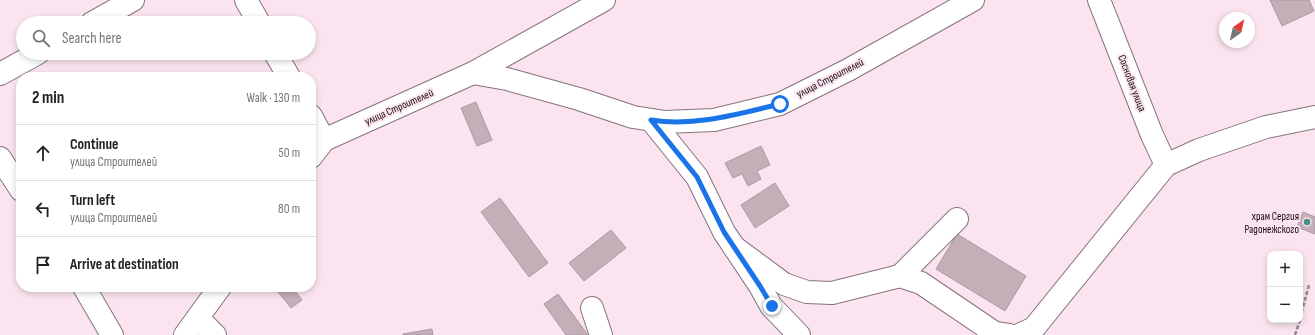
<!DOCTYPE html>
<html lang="en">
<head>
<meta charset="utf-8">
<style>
  body { margin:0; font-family:"Sofia Sans Condensed",sans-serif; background:#f6f6f6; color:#222 }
  .controls { position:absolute; right:12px; bottom:12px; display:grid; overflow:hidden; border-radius:8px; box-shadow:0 2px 6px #0003 }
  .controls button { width:36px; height:36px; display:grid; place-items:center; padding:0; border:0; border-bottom:1px solid #e0e0e0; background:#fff; color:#222; font:20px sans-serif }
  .compass { position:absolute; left:1219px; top:12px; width:36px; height:36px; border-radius:50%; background:#fff; box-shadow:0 2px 6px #0003; rotate:34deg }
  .stop { position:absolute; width:12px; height:12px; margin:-9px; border:3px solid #1a73e8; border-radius:50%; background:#fff }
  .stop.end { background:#1a73e8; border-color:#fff; box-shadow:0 1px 4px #0008 }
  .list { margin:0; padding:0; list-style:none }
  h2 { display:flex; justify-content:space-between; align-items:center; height:52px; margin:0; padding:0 16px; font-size:17px }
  h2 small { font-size:13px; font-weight:400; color:#767676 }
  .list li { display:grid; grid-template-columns:26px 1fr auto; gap:12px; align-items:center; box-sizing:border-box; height:56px; padding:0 16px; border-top:1px solid #e0e0e0 }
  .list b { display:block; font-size:15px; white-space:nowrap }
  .list p { margin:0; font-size:13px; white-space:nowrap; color:#767676 }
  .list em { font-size:13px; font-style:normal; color:#767676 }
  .icon { flex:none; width:22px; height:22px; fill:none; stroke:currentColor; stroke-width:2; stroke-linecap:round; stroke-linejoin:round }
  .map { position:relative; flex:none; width:1315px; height:335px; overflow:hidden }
  .search { position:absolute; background:#fff; box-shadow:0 2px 6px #0003; left:16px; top:16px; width:300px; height:44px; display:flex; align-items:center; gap:10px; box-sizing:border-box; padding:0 14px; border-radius:22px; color:#767676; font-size:15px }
  .panel { position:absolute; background:#fff; box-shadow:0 2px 6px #0003; left:16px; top:72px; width:300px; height:220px; border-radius:16px }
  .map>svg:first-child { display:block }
  .building { fill:#c4afb9; stroke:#ad99a2 }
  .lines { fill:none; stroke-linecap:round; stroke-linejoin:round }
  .minor-casing { stroke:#86727b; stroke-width:24 }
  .major-casing { stroke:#86727b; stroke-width:24 }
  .path { stroke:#95858d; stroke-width:2.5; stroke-dasharray:4 2; stroke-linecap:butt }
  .minor { stroke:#fff; stroke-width:22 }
  .major { stroke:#fff; stroke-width:22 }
  .route { stroke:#1a73e8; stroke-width:5 }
  .poi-dot { fill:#478e88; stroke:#fbe4ef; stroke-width:1.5 }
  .labels { text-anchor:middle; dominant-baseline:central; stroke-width:4; stroke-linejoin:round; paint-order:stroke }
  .street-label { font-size:11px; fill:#140d11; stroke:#fbe4ef }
  .poi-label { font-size:11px; fill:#140d11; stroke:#fbe4ef; text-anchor:end }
</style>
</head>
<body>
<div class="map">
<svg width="1315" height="335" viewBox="0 0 1315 335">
  <rect width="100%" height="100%" fill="#fbe4ef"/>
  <g class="building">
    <polygon points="1270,0 1309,0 1314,11 1282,26"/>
    <polygon points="476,102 492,140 477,146 461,108"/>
    <polygon points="761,146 770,165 757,171 761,179 748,186 742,174 733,178 725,163"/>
    <polygon points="775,183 789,206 755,228 741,205"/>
    <polygon points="500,198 548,263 529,277 481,212"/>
    <polygon points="1303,212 1315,217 1315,234 1297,227"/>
    <polygon points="611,230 626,248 584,281 569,263"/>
    <polygon points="957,234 1026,276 1005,311 936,269"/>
    <polygon points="274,287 292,287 302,300 291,308"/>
    <polygon points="558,294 588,335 566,335 544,304"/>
    <polygon points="432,329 433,335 403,335 403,334"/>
  </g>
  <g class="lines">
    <defs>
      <g id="minor">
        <polyline points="246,0 259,23"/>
        <polyline points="1099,0 1152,135 1166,165"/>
        <polyline points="92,23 133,0"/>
        <polyline points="275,53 289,77"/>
        <polyline points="473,73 507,79 579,99 633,117 665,122 714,120 780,104 848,70 973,0"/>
        <polyline points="0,74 38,53"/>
        <polyline points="311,116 324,140"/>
        <polyline points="651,120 697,177 724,232 760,286 771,306 799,335"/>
        <polyline points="311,157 324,140 473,73 604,0"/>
        <polyline points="734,247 784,284 807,292 832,293 900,276 921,283 995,333 1009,335"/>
        <polyline points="900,276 957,219"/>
        <polyline points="592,308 601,335"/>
        <polyline points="198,318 215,335"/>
        <polyline points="185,335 220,287"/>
        <polyline points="1019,335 1034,328 1166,165 1199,150 1266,127 1315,117"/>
      </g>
      <g id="major">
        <polyline points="0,158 21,190"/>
        <polyline points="84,287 112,335"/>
      </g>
    </defs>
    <use href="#minor" class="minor-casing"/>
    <use href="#major" class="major-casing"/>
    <g class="path">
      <polyline points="1300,318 1309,285"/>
      <polyline points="1295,335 1300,320"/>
    </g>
    <use href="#minor" class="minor"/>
    <use href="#major" class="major"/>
  </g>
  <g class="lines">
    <path class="route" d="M772 306 760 286 724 232 697 177 651 120C695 127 738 114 780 104"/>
  </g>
  <circle class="poi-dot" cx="1307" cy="222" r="4"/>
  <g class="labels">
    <g class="street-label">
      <text transform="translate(830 78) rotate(-27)">улица Строителей</text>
      <text transform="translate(1132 83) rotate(69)">Сосновая улица</text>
      <text transform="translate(399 107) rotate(-24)">улица Строителей</text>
    </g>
    <g class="poi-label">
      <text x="1299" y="216">храм Сергия<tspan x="1299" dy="13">Радонежского</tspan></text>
    </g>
  </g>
</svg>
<div class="controls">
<button>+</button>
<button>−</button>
</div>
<svg class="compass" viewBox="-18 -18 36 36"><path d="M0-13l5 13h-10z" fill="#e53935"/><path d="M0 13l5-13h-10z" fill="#767676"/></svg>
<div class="stop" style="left:780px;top:104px"></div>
<div class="stop end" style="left:772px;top:306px"></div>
<div class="search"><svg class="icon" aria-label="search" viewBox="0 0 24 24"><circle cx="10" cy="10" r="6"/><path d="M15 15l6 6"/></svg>Search here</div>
<section class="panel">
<h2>2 min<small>Walk · 130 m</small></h2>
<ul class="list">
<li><svg class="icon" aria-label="ahead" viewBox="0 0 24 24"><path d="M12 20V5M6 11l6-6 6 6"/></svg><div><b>Continue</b><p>улица Строителей</p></div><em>50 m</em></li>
<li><svg class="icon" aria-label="left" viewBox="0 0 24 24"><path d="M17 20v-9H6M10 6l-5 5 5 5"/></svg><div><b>Turn left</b><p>улица Строителей</p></div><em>80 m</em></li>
<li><svg class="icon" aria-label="arrive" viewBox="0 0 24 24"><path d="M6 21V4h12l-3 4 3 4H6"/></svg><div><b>Arrive at destination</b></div></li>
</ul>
</section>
</div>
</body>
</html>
